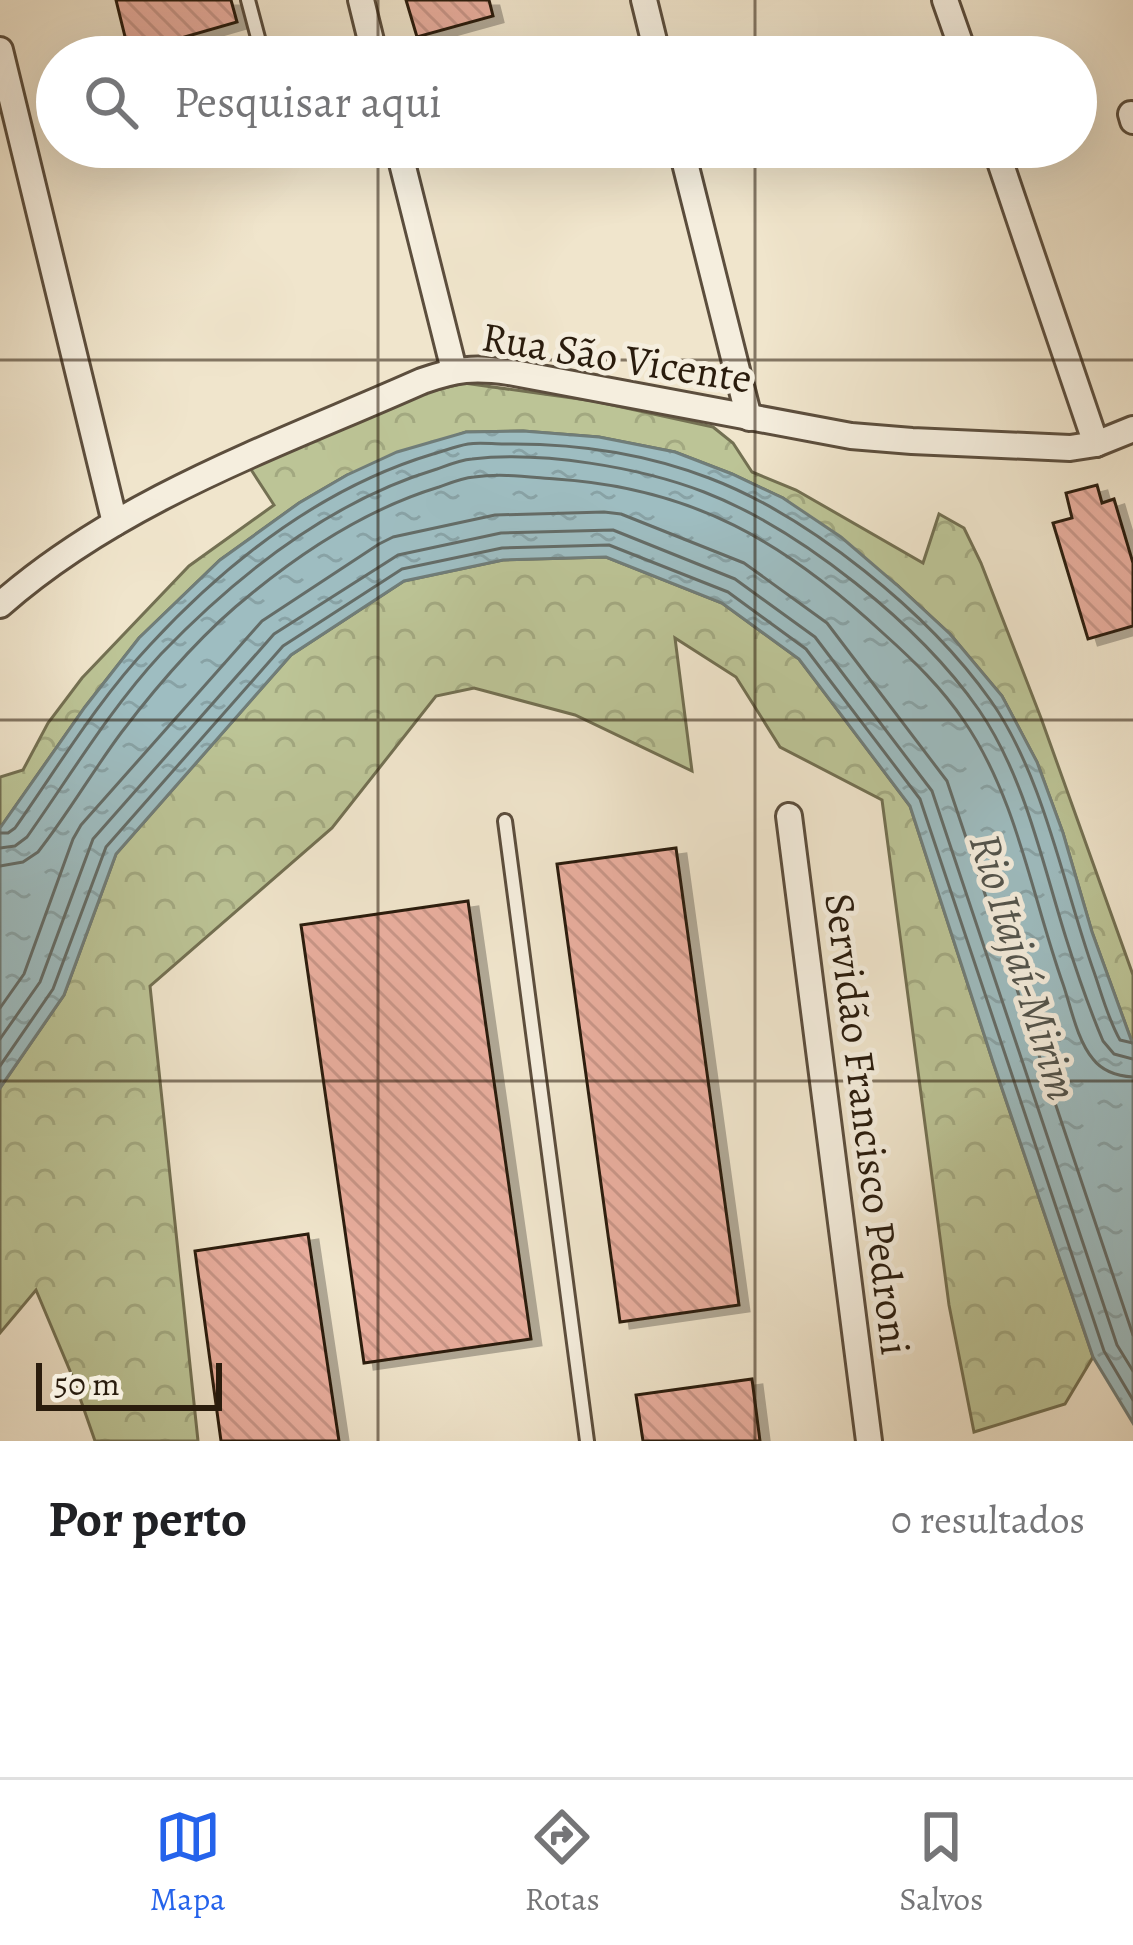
<!DOCTYPE html>
<html lang="pt">
<head>
<meta charset="utf-8">
<style>
  body { margin:0; font-family:Alegreya,serif; background:#f6f6f6; color:#202124 }
  .scale { position:absolute; left:36px; bottom:30px; width:186px; box-sizing:border-box; padding-left:12px; border:6px solid #2a1c0d; border-top:0; font-size:33px; line-height:42px; white-space:nowrap; color:#2a1c0d; -webkit-text-stroke:9px #f5eede; paint-order:stroke }
  .list { margin:0; padding:0; list-style:none }
  h2 { display:flex; justify-content:space-between; align-items:center; height:156px; margin:0; padding:0 48px; font-size:51px }
  h2 small { font-size:39px; font-weight:400; color:#757577 }
  .icon { flex:none; width:66px; height:66px; fill:none; stroke:currentColor; stroke-width:2; stroke-linecap:round; stroke-linejoin:round }
  .map { position:relative; flex:none; width:1133px; height:1441px; overflow:hidden }
  .search { position:absolute; background:#fff; box-shadow:0 12px 48px #0002; left:36px; right:36px; top:36px; height:132px; display:flex; align-items:center; gap:30px; box-sizing:border-box; padding:0 42px; border-radius:66px; color:#757577; font-size:45px }
  .sheet { height:336px; background:#fff }
  nav { display:flex; justify-content:space-around; align-items:center; box-sizing:border-box; height:168px; border-top:3px solid #e0e0e0; background:#fff; font-size:33px; color:#757577 }
  nav a { display:grid; justify-items:center; gap:6px }
  nav .on { color:#2563eb }
  .map>svg:first-child { display:block }
  .forest { fill:url(#forest-crowns); stroke:#737052; stroke-width:3 }
  .water { fill:url(#water-ripples); stroke:#707d79; stroke-width:3 }
  .lines { fill:none; stroke-linecap:round; stroke-linejoin:round }
  .shore { stroke:#646c67; stroke-width:3 }
  .building { fill:url(#building-back-hatch); stroke:#2a1c0d; stroke-width:3; filter:url(#shadow) }
  .lane-casing { stroke:#5c4e3d; stroke-width:18 }
  .street-casing { stroke:#5c4e3d; stroke-width:30 }
  .lane { stroke:#f5eede; stroke-width:12 }
  .street { stroke:#f5eede; stroke-width:24 }
  .grid { fill:none; stroke:#2a1c0d; stroke-width:3; stroke-opacity:0.55 }
  .labels { text-anchor:middle; dominant-baseline:central; stroke-width:10; stroke-linejoin:round; paint-order:stroke }
  .street-label { font-size:42px; fill:#2a1c0d; stroke:#f5eede }
  .water-label { font-size:45px; font-style:italic; fill:#53544c; stroke:#f5eede }
</style>
</head>
<body>
<div class="map">
<svg width="1133" height="1441" viewBox="0 0 1133 1441">
  <defs>
    <pattern id="forest-crowns" width="20" height="18" patternUnits="userSpaceOnUse" patternTransform="scale(3)"><rect width="20" height="18" fill="#bcc496"/><path d="M2 6a3 3 0 1 1 6 0M12 15a3 3 0 1 1 6 0" fill="none" stroke="#a2a880"/></pattern>
    <pattern id="water-ripples" width="26" height="14" patternUnits="userSpaceOnUse" patternTransform="scale(3)"><rect width="26" height="14" fill="#9ebdc1"/><path d="M2 4q2-2 4 0t4 0M15 11q2-2 4 0t4 0" fill="none" stroke="#88a2a5"/></pattern>
    <pattern id="building-back-hatch" width="6" height="6" patternUnits="userSpaceOnUse" patternTransform="scale(3)"><rect width="6" height="6" fill="#e9ae9e"/><path d="M-1 5l2 2M0 0l6 6M5-1l2 2" fill="none" stroke="#c89587"/></pattern>
    <filter id="shadow"><feDropShadow dx="10" dy="6" stdDeviation="0" flood-color="#0004"/></filter>
  </defs>
  <rect width="100%" height="100%" fill="#f0e5cc"/>
  <filter id="stains"><feTurbulence type="fractalNoise" baseFrequency=".00167" numOctaves="4"/><feColorMatrix values="0 0 0 0 .2 0 0 0 0 .09 0 0 0 0 .02 0 0 0 .5 -.17"/></filter>
  <radialGradient id="worn" r=".72"><stop offset=".6" stop-color="#630" stop-opacity="0"/><stop offset="1" stop-color="#630" stop-opacity=".3"/></radialGradient>
  <g class="forest">
    <polygon points="464,383 594,401 713,427 733,443 752,472 796,490 923,563 939,514 964,528 981,563 1041,718 1133,975 1133,1045 1092,932 1063,833 1037,762 1002,696 950,634 897,585 783,498 732,474 675,452 599,437 523,431 466,432 347,475 299,503 220,560 139,638 85,707 0,828 0,777 23,770 48,723 82,678 189,566 274,505 250,468 412,396"/>
    <polygon points="606,557 722,603 799,659 910,806 993,1062 1093,1357 1065,1404 974,1432 949,1305 882,800 780,747 736,677 675,638 692,771 575,715 474,688 436,696 332,828 150,986 198,1441 95,1441 73,1378 36,1290 0,1333 0,1088 64,995 116,854 291,655 404,581 503,560"/>
  </g>
  <polygon class="water" points="523,431 599,437 675,452 732,474 783,498 841,537 897,585 950,634 1002,696 1037,762 1063,833 1092,932 1133,1045 1133,1423 1093,1357 993,1062 910,806 799,659 722,603 606,557 503,560 404,581 291,655 116,854 64,995 0,1088 0,828 85,707 139,638 220,560 299,503 347,475 397,452 466,432"/>
  <g class="lines">
    <g class="shore">
      <path d="M0 833H8L15 828C58 767 98 700 150 645 227 562 323 487 433 454 444 451 456 446 468 444 479 442 492 444 504 444 574 443 644 453 709 478 809 516 929 613 991 701 1044 777 1063 885 1094 972 1102 995 1108 1019 1120 1040L1133 1043"/>
      <path d="M0 848 15 846 27 837C70 776 110 709 161 654 238 574 330 501 437 469 448 465 460 460 472 459 542 451 639 467 704 492 800 529 920 625 979 710 1025 777 1042 862 1066 938 1077 973 1089 1008 1103 1041L1114 1054 1133 1059"/>
      <path d="M0 866 23 862 38 852C68 814 92 772 121 733 159 683 202 633 251 594 307 548 370 508 439 487 450 483 462 478 474 477 501 473 529 477 556 479 693 488 785 542 884 634 913 660 942 688 964 721 1017 798 1032 897 1063 984 1071 1007 1077 1040 1093 1059 1103 1072 1117 1076 1133 1077"/>
      <polyline points="0,1008 24,974 73,839 81,825 262,621 379,544 393,537 495,515 604,512 621,514 744,563 827,623 947,781 1133,1335"/>
      <polyline points="0,1039 40,982 93,839 274,634 398,555 501,533 613,530 735,579 815,637 932,791 1117,1345 1133,1371"/>
      <polyline points="0,1066 53,989 106,847 283,646 402,569 502,548 609,545 728,592 806,649 920,799 1104,1351 1133,1400"/>
    </g>
  </g>
  <g class="building">
    <polygon points="116,0 231,0 237,22 160,44 164,57 130,57"/>
    <polygon points="406,0 489,0 493,16 417,37"/>
    <polygon points="1097,485 1102,503 1114,499 1133,563 1133,626 1088,639 1053,523 1072,518 1066,493"/>
    <polygon points="676,848 739,1305 620,1322 557,864"/>
    <polygon points="468,901 531,1339 364,1363 301,925"/>
    <polygon points="308,1234 339,1441 221,1441 195,1251"/>
    <polygon points="752,1379 760,1441 643,1441 636,1395"/>
  </g>
  <g class="lines">
    <defs>
      <g id="lane">
        <polyline points="248,0 261,49"/>
        <polyline points="505,821 587,1441"/>
      </g>
      <g id="street">
        <polyline points="361,0 375,57"/>
        <polyline points="644,0 658,57"/>
        <polyline points="945,0 965,57"/>
        <polyline points="0,50 115,523"/>
        <polyline points="1131,114 1133,121"/>
        <polyline points="398,147 454,370"/>
        <polyline points="681,147 749,418"/>
        <polyline points="995,147 1096,444"/>
        <path d="M0 605C120 499 278 445 422 381 456 369 474 367 509 372L851 436 912 441 1070 448 1096 444 1133 429"/>
        <polyline points="789,816 869,1441"/>
      </g>
    </defs>
    <use href="#lane" class="lane-casing"/>
    <use href="#street" class="street-casing"/>
    <use href="#lane" class="lane"/>
    <use href="#street" class="street"/>
  </g>
  <path class="grid" d="M378 0V57M755 0V57M378 147V1441M755 147V1441M0 360H1133M0 720H1133M0 1081H1133"/>
  <g class="labels">
    <g class="street-label">
      <text transform="translate(617 357) rotate(9)">Rua São Vicente</text>
      <text transform="translate(868 1124) rotate(83)">Servidão Francisco Pedroni</text>
    </g>
    <g class="water-label">
      <text transform="translate(1024 967) rotate(73)">Rio Itajaí-Mirim</text>
    </g>
  </g>
  <rect width="100%" height="100%" filter="url(#stains)"/>
  <rect width="100%" height="100%" fill="url(#worn)"/>
</svg>
<div class="scale">50 m</div>
<div class="search"><svg class="icon" aria-label="search" viewBox="0 0 24 24"><circle cx="10" cy="10" r="6"/><path d="M15 15l6 6"/></svg>Pesquisar aqui</div>
</div>
<section class="sheet">
<h2>Por perto<small>0 resultados</small></h2>
<ul class="list">
</ul>
</section>
<nav>
<a class="on"><svg class="icon" aria-label="map" viewBox="0 0 24 24"><path d="M3 6l6-2 6 2 6-2v14l-6 2-6-2-6 2zM9 4v14M15 6v14"/></svg>Mapa</a>
<a><svg class="icon" aria-label="directions" viewBox="0 0 24 24"><path d="M12 3l9 9-9 9-9-9zM9 14v-3h6M13 9l2 2-2 2"/></svg>Rotas</a>
<a><svg class="icon" aria-label="saved" viewBox="0 0 24 24"><path d="M7 4h10v16l-5-4-5 4z"/></svg>Salvos</a>
</nav>
</body>
</html>
